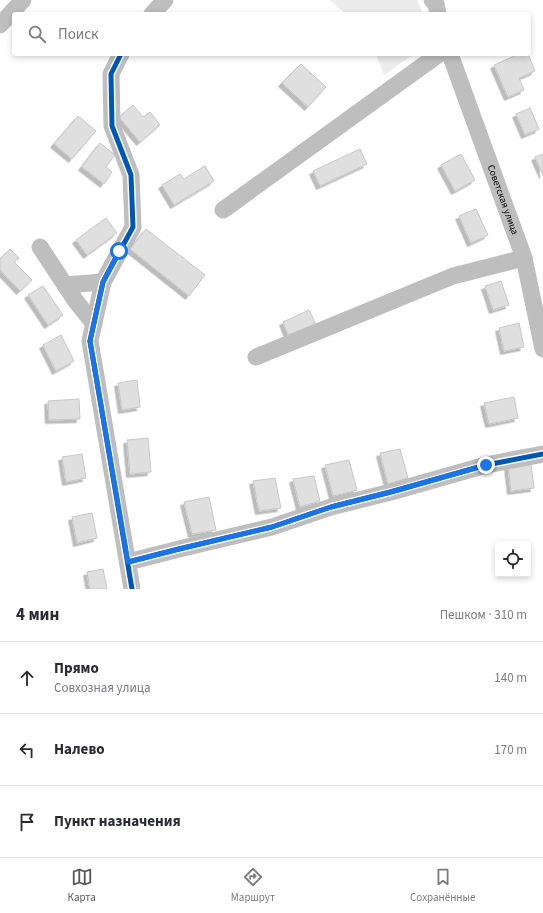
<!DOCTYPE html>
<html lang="ru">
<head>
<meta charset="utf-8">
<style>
  body { margin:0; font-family:"Source Sans 3",sans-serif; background:#f2f2f3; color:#2b2b33 }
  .controls { position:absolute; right:12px; bottom:12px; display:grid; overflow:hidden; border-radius:4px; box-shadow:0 2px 6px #0003 }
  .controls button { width:36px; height:36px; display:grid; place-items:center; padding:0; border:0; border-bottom:1px solid #e1e1e2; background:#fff; color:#2b2b33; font:20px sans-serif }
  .stop { position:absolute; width:12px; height:12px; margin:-9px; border:3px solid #1a73e8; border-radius:50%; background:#fff }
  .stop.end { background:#1a73e8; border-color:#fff; box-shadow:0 1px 4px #0008 }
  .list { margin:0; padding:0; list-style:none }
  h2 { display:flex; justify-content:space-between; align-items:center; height:52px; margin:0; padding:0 16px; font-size:17px }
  h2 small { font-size:13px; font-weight:400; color:#7c7c81 }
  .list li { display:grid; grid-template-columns:26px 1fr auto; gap:12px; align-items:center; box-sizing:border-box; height:72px; padding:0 16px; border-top:1px solid #e1e1e2 }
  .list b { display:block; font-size:15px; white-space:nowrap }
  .list p { margin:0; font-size:13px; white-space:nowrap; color:#7c7c81 }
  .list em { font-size:13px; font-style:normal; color:#7c7c81 }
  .icon { flex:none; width:22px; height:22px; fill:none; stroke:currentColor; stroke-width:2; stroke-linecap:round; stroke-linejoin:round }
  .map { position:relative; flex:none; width:543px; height:589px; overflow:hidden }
  .search { position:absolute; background:#fff; box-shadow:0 2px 6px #0003; left:12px; right:12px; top:12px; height:44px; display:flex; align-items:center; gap:10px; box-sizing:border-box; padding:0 14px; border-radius:4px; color:#7c7c81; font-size:15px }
  .sheet { height:268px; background:#fff }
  nav { display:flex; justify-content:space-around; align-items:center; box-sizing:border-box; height:56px; border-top:1px solid #e1e1e2; background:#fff; font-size:11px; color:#7c7c81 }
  nav a { display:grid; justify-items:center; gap:2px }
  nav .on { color:#595959 }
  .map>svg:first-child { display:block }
  .green { fill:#ececec }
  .building { fill:#dfdfdf; stroke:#c7c7c7; filter:url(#shadow) }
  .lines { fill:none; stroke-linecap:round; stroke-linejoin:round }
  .minor { stroke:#bebebe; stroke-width:17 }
  .cycleway-casing { stroke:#fff; stroke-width:8 }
  .cycleway { stroke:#0057b8; stroke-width:5 }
  .route { stroke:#1a73e8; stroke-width:5 }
  .labels { text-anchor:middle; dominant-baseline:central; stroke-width:3; stroke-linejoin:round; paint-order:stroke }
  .street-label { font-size:10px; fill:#000; stroke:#fff }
</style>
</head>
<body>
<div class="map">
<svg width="543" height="589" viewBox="0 0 543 589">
  <defs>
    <filter id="shadow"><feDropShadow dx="-3.5" dy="3.5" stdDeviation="0" flood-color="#0004"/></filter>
  </defs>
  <rect width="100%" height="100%" fill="#fff"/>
  <g class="green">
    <polygon points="330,0 417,0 423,14 346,14"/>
    <polygon points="376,54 414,54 384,75"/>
  </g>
  <g class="building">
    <polygon points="519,54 528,54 535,71 519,78 524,90 508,97 494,65"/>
    <polygon points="301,64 326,87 308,107 282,83"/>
    <polygon points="133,105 143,117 150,112 160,125 140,142 119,117"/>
    <polygon points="530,108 539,129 525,135 516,114"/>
    <polygon points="78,116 96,131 72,159 54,144"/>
    <polygon points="100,143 115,155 106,167 112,172 104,184 82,167"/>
    <polygon points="360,149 367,164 320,186 313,171"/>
    <polygon points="461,154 475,180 455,191 441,165"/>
    <polygon points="543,154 543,175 535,157"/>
    <polygon points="205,166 214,181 174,205 162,185 180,174 184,179"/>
    <polygon points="476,209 488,235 471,243 459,216"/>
    <polygon points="106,218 117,233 87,255 76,240"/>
    <polygon points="146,229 205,275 189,296 130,249"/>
    <polygon points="10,249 19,258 14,262 32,280 20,291 0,270 0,259"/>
    <polygon points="501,281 509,305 493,310 485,286"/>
    <polygon points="43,286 63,315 48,325 28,295"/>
    <polygon points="309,310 317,327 290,339 283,322"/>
    <polygon points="519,323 524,347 504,351 499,328"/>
    <polygon points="61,335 74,361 56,371 43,345"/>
    <polygon points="137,380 140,407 122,410 118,383"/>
    <polygon points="514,397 518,418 489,424 484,403"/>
    <polygon points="79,399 80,419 49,420 48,401"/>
    <polygon points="148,438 151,472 130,474 127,440"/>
    <polygon points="400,449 408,478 388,484 380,453"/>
    <polygon points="82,454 86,478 66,482 62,457"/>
    <polygon points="349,460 357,490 333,496 325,465"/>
    <polygon points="531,464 534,488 511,491 508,466"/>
    <polygon points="314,476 320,501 300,507 293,479"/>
    <polygon points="275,478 281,508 259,511 253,481"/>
    <polygon points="209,497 216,530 192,534 184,502"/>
    <polygon points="92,513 97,538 77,543 72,517"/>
    <polygon points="103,569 107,589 90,589 87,572"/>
  </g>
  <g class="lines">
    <g class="minor">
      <polyline points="432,0 436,4 438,14"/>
      <polyline points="152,14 165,0"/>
      <polyline points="0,25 23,0"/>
      <polyline points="121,54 111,74 112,126 131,175 133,227 103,282 90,341 132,589"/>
      <path id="s1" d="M450 54 524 258 543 349"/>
      <polyline points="223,210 439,54"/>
      <polyline points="40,247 75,300 94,324"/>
      <polyline points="65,285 103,282"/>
      <polyline points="256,357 453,276 524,258"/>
      <polyline points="128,562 179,549 272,527 331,507 391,492 486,465 543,454"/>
    </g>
    <defs>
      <g id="cycleway">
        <polyline points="121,54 111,74 112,126 131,175 133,227 103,282 90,341 132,589"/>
        <polyline points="128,562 179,549 272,527 331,507 391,492 486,465 543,454"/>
      </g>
    </defs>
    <use href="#cycleway" class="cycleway-casing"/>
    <use href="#cycleway" class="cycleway"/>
  </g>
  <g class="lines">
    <polyline class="route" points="119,251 103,282 90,341 128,562 179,549 272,527 331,507 390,492 486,465"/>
  </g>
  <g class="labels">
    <g class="street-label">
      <text stroke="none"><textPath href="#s1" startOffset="155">Советская улица</textPath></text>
    </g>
  </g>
</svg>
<div class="controls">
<button><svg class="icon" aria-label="locate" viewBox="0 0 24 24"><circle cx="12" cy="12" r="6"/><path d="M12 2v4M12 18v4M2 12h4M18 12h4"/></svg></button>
</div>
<div class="stop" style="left:119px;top:251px"></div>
<div class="stop end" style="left:486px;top:465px"></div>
<div class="search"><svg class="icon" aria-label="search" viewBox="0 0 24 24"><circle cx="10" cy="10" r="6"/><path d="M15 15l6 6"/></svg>Поиск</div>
</div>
<section class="sheet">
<h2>4 мин<small>Пешком · 310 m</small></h2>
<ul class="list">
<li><svg class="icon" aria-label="ahead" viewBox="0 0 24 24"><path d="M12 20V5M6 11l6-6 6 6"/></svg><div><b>Прямо</b><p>Совхозная улица</p></div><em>140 m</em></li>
<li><svg class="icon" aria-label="left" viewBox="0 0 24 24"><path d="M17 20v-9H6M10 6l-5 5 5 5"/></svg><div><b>Налево</b></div><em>170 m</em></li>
<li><svg class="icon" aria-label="arrive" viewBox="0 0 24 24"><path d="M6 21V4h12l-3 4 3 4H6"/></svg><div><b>Пункт назначения</b></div></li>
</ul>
</section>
<nav>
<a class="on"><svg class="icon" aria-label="map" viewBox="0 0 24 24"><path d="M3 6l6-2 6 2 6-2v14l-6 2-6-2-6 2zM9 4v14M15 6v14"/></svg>Карта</a>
<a><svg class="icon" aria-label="directions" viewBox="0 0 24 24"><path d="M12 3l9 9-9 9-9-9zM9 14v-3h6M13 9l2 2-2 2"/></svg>Маршрут</a>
<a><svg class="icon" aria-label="saved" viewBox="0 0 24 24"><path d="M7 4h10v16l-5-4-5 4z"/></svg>Сохранённые</a>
</nav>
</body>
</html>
